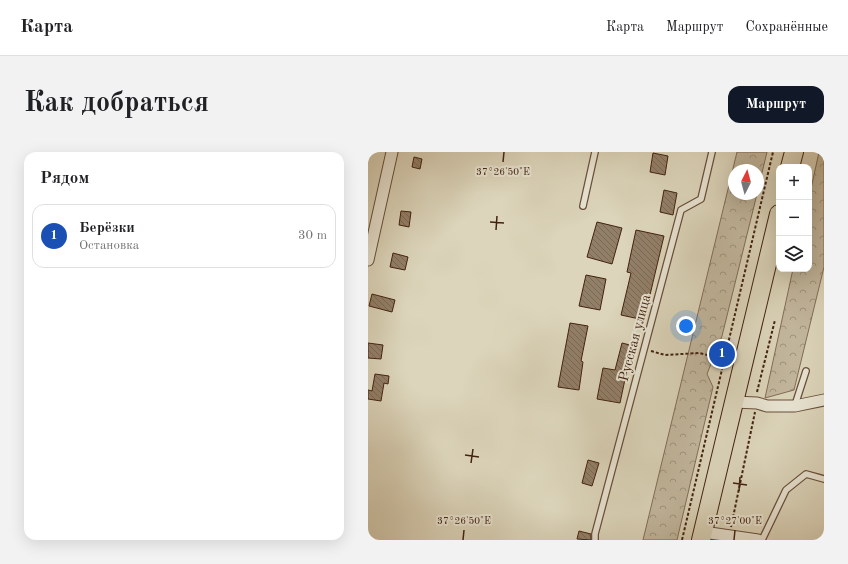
<!DOCTYPE html>
<html lang="ru">
<head>
<meta charset="utf-8">
<style>
  body { margin:0; font-family:"Old Standard TT",serif; background:#f2f2f2; color:#202124 }
  .controls { position:absolute; right:12px; top:12px; display:grid; overflow:hidden; border-radius:8px; box-shadow:0 4px 16px #0002 }
  .controls button { width:36px; height:36px; display:grid; place-items:center; padding:0; border:0; border-bottom:1px solid #e0e0e0; background:#fff; color:#202124; font:20px sans-serif }
  .compass { position:absolute; left:360px; top:12px; width:36px; height:36px; border-radius:50%; background:#fff; box-shadow:0 4px 16px #0002; rotate:6deg }
  .you { position:absolute; left:318px; top:174px; width:14px; height:14px; margin:-10px; border:3px solid #fff; border-radius:50%; background:#1a73e8; box-shadow:0 0 0 6px #1a73e833 }
  .badge { display:grid; place-items:center; width:26px; height:26px; border-radius:50%; background:#111827; color:#fff; font-size:13px; font-weight:700 }
  .pin { position:absolute; translate:-50% -50%; border:2px solid #fff; box-shadow:0 1px 4px #0006 }
  .list { margin:0; padding:0; list-style:none }
  h2 { display:flex; justify-content:space-between; align-items:center; height:52px; margin:0; padding:0 16px; font-size:17px }
  h2 small { font-size:13px; font-weight:400; color:#757577 }
  .list li { display:grid; grid-template-columns:26px 1fr auto; gap:12px; align-items:center; box-sizing:border-box; height:64px; margin:0 8px 8px; padding:0 8px; border:1px solid #e0e0e0; border-radius:12px }
  .list b { display:block; font-size:15px; white-space:nowrap }
  .list p { margin:0; font-size:13px; white-space:nowrap; color:#757577 }
  .list em { font-size:13px; font-style:normal; color:#757577 }
  .icon { flex:none; width:22px; height:22px; fill:none; stroke:currentColor; stroke-width:2; stroke-linecap:round; stroke-linejoin:round }
  .map { position:relative; flex:none; width:456px; height:388px; overflow:hidden; border-radius:12px }
  header { display:flex; align-items:center; gap:24px; box-sizing:border-box; height:56px; padding:0 20px; background:#fff; border-bottom:1px solid #e0e0e0 }
  header strong { font-size:19px }
  nav { display:flex; gap:22px; margin-inline-start:auto; font-size:14px }
  .intro { display:flex; align-items:center; justify-content:space-between; box-sizing:border-box; height:96px; padding:0 24px }
  h1 { margin:0; font-size:28px }
  .button { padding:10px 18px; border-radius:12px; background:#111827; color:#fff; font-size:14px; font-weight:700 }
  main { display:flex; gap:24px; padding:0 24px }
  aside { flex:1; background:#fff; border-radius:12px; box-shadow:0 4px 16px #0002 }
  .map>svg:first-child { display:block }
  .forest { fill:url(#forest-crowns); stroke:#826c56 }
  .building { fill:url(#building-back-hatch); stroke:#42220f }
  .lines { fill:none; stroke-linecap:round; stroke-linejoin:round }
  .service-casing { stroke:#684f3a; stroke-width:8 }
  .minor-casing { stroke:#684f3a; stroke-width:13 }
  .primary-casing { stroke:#42220f; stroke-width:20 }
  .path { stroke:#42220f; stroke-width:2; stroke-dasharray:3 2; stroke-linecap:butt }
  .service { stroke:#e8e4d3; stroke-width:5.5 }
  .minor { stroke:#e8e4d3; stroke-width:11 }
  .primary { stroke:#dcd5bb; stroke-width:18 }
  .ticks { fill:none; stroke:#42220f; stroke-width:1.5 }
  .labels { text-anchor:middle; dominant-baseline:central; stroke-width:4; stroke-linejoin:round; paint-order:stroke }
  .street-label { font-size:14px; fill:#42220f; stroke:#e8e4d3 }
  .ticks-label { font-size:10px; text-anchor:middle; fill:#42220f; stroke:#e8e4d3; stroke-width:4; stroke-linejoin:round; paint-order:stroke }
</style>
</head>
<body>
<header>
<strong>Карта</strong>
<nav><a>Карта</a><a>Маршрут</a><a>Сохранённые</a></nav>
</header>
<div class="intro"><h1>Как добраться</h1><a class="button">Маршрут</a></div>
<main>
<aside>
<h2>Рядом<small></small></h2>
<ul class="list">
<li><span class="badge" style="background:#1a4fb4">1</span><div><b>Берёзки</b><p>Остановка</p></div><em>30 m</em></li>
</ul>
</aside>
<div class="map">
<svg width="456" height="388" viewBox="0 0 456 388">
  <defs>
    <pattern id="forest-crowns" width="20" height="18" patternUnits="userSpaceOnUse"><rect width="20" height="18" fill="#c2b79e"/><path d="M2 6a3 3 0 1 1 6 0M12 15a3 3 0 1 1 6 0" fill="none" stroke="#9f947f"/></pattern>
    <pattern id="building-back-hatch" width="6" height="6" patternUnits="userSpaceOnUse"><rect width="6" height="6" fill="#927f68"/><path d="M-1 5l2 2M0 0l6 6M5-1l2 2" fill="none" stroke="#796854"/></pattern>
  </defs>
  <rect width="100%" height="100%" fill="#dcd5bb"/>
  <filter id="stains"><feTurbulence type="fractalNoise" baseFrequency=".005" numOctaves="4"/><feColorMatrix values="0 0 0 0 .2 0 0 0 0 .09 0 0 0 0 .02 0 0 0 .5 -.17"/></filter>
  <radialGradient id="worn" r=".72"><stop offset=".6" stop-color="#630" stop-opacity="0"/><stop offset="1" stop-color="#630" stop-opacity=".3"/></radialGradient>
  <g class="forest">
    <polygon points="369,0 399,0 390,37 390,18 366,18 366,42 389,42 354,184 339,222 345,235 309,388 275,388"/>
    <polygon points="451,0 456,0 456,115 426,238 397,246 425,117 441,117 441,46"/>
  </g>
  <g class="building">
    <polygon points="285,1 300,4 297,23 282,20"/>
    <polygon points="46,5 54,7 52,17 44,15"/>
    <polygon points="296,38 309,41 305,63 292,60"/>
    <polygon points="33,59 43,60 41,75 31,73"/>
    <polygon points="229,70 254,76 244,112 219,105"/>
    <polygon points="268,78 296,84 276,168 253,163 263,121 259,120"/>
    <polygon points="25,101 40,105 37,118 22,115"/>
    <polygon points="218,123 238,127 232,158 211,154"/>
    <polygon points="4,142 27,148 24,160 1,154"/>
    <polygon points="202,171 220,174 213,209 215,210 211,238 190,235"/>
    <polygon points="0,191 15,193 13,207 0,206"/>
    <polygon points="254,191 266,194 262,213 260,213 252,251 229,247 235,216 247,218"/>
    <polygon points="7,222 21,224 20,232 16,231 13,249 0,247 0,238 4,239"/>
    <polygon points="220,308 231,311 224,334 214,331"/>
    <polygon points="211,379 223,382 223,388 209,387"/>
  </g>
  <g class="lines">
    <defs>
      <g id="service">
        <polyline points="215,54 227,0"/>
        <polyline points="427,253 438,219"/>
        <polyline points="227,388 227,382 313,58 333,47 344,0"/>
        <polyline points="394,388 418,338 438,322 456,327"/>
      </g>
      <g id="minor">
        <polyline points="0,108 24,0"/>
        <polyline points="366,250 389,251 399,254 427,254 456,248"/>
        <polyline points="335,380 390,388"/>
      </g>
      <g id="primary">
        <polyline points="422,15 426,0"/>
        <polyline points="333,388 411,62"/>
      </g>
    </defs>
    <use href="#service" class="service-casing"/>
    <use href="#minor" class="minor-casing"/>
    <use href="#primary" class="primary-casing"/>
    <g class="path">
      <polyline points="283,199 297,203 331,201 357,207"/>
      <polyline points="389,240 407,168"/>
      <polyline points="363,375 387,260"/>
      <polyline points="314,388 405,0"/>
    </g>
    <use href="#service" class="service"/>
    <use href="#minor" class="minor"/>
    <use href="#primary" class="primary"/>
  </g>
  <path class="ticks" d="M135 10 136 0M122 70 136 71M128 78 129 64M97 303 111 305M103 311 105 297M365 331 379 333M371 339 372 325M95 388 96 378M366 388 367 378"/>
  <g class="labels">
    <g class="street-label">
      <text transform="translate(267 186) rotate(-75)">Русская улица</text>
    </g>
  </g>
  <g class="ticks-label">
    <text x="135" y="23">37°26'50"E</text>
    <text x="96" y="372">37°26'50"E</text>
    <text x="367" y="372">37°27'00"E</text>
  </g>
  <rect width="100%" height="100%" filter="url(#stains)"/>
  <rect width="100%" height="100%" fill="url(#worn)"/>
</svg>
<div class="controls">
<button>+</button>
<button>−</button>
<button><svg class="icon" aria-label="layers" viewBox="0 0 24 24"><path d="M12 4l9 5-9 5-9-5zM3 14l9 5 9-5"/></svg></button>
</div>
<svg class="compass" viewBox="-18 -18 36 36"><path d="M0-13l5 13h-10z" fill="#e53935"/><path d="M0 13l5-13h-10z" fill="#757577"/></svg>
<div class="you"></div>
<div class="pin badge" style="left:354px;top:202px;background:#1a4fb4">1</div>
</div>
</main>
</body>
</html>
